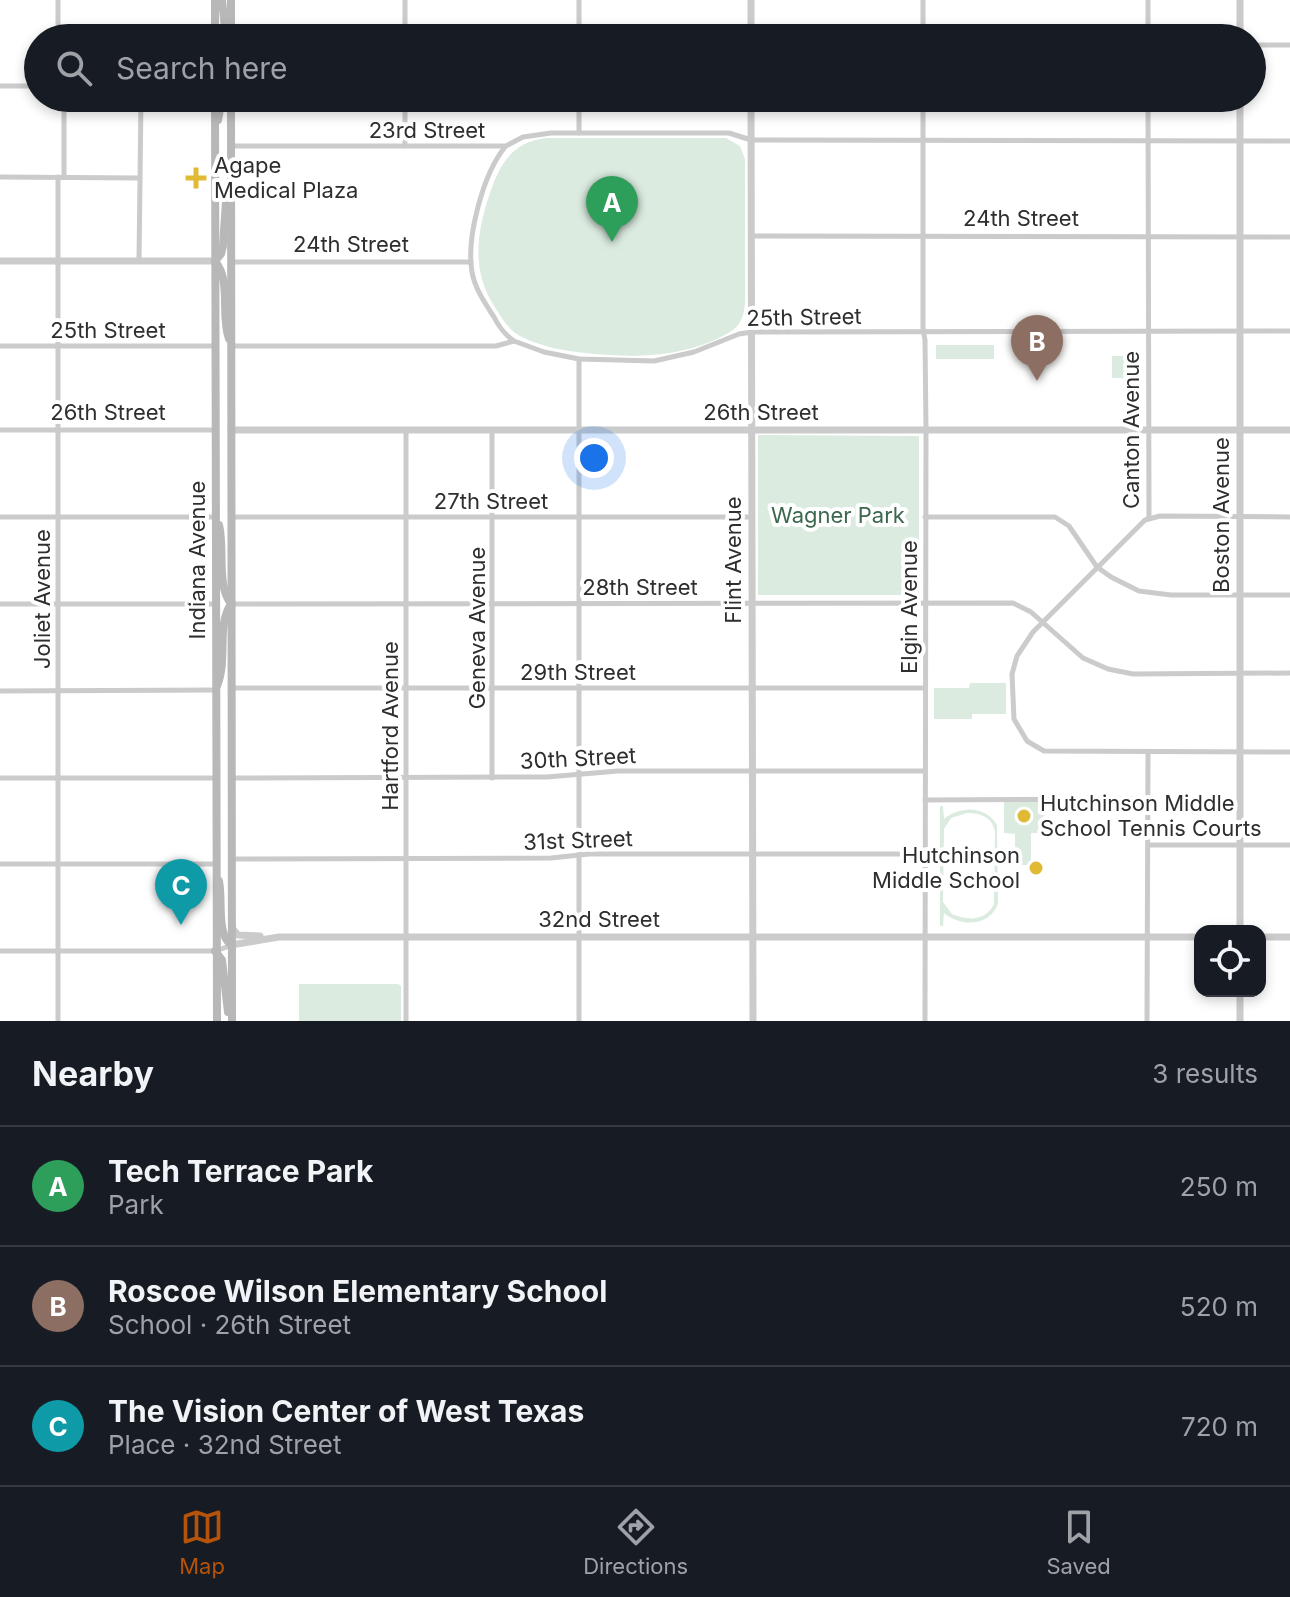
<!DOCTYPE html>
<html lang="en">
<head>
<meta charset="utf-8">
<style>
  body { margin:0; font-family:Inter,sans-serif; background:#242831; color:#f1f3f6 }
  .controls { position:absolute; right:24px; bottom:24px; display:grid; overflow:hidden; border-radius:16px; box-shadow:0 4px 12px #0003 }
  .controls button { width:72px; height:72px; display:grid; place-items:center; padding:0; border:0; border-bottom:2px solid #363941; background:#171b24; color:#f1f3f6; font:40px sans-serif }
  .you { position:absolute; left:594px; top:458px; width:28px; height:28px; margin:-20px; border:6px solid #fff; border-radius:50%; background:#1a73e8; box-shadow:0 0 0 12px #1a73e833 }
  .badge { display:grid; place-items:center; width:52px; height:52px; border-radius:50%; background:#b45309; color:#fff; font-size:26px; font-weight:700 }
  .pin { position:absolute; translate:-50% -66px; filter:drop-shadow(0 2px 4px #0008) }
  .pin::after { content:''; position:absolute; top:42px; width:28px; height:24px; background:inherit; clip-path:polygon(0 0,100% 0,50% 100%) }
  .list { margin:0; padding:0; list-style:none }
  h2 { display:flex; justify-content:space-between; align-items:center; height:104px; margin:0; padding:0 32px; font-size:34px }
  h2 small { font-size:26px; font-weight:400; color:#9ea1a6 }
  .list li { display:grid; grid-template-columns:52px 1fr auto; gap:24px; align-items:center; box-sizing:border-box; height:120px; padding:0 32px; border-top:2px solid #363941 }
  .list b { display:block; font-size:30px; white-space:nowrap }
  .list p { margin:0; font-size:26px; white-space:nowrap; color:#9ea1a6 }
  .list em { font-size:26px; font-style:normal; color:#9ea1a6 }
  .icon { flex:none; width:44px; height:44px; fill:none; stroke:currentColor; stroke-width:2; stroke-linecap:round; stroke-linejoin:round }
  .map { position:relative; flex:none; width:1290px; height:1021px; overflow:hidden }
  .search { position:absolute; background:#171b24; box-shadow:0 4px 12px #0003; left:24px; right:24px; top:24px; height:88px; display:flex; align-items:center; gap:20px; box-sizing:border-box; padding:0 28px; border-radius:44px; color:#9ea1a6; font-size:30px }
  .sheet { height:464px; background:#171b24 }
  nav { display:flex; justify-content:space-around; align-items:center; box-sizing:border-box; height:112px; border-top:2px solid #363941; background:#171b24; font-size:22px; color:#9ea1a6 }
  nav a { display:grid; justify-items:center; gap:4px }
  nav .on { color:#b45309 }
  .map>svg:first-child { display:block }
  .green { fill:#dbebe0; fill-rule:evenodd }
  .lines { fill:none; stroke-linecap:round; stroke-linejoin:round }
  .minor { stroke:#cbcbcb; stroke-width:5 }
  .tertiary { stroke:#cbcbcb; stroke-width:7 }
  .secondary { stroke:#b8b8b8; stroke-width:8 }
  .poi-dot { fill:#e0ba35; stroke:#fff; stroke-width:3 }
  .labels { text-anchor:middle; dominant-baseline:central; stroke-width:8; stroke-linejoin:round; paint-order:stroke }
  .street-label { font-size:22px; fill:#2e2e2e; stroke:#fff }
  .poi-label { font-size:22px; fill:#2e2e2e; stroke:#fff; text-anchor:start }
  .park-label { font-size:22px; fill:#3c684d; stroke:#fff }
</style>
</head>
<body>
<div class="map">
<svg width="1290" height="1021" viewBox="0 0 1290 1021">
  <rect width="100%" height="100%" fill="#fff"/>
  <g class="green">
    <path d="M546 138H726L740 146 745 159V303C744 314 742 323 733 330 698 353 650 358 609 355 580 353 547 350 520 336 509 330 503 320 496 309 471 272 476 234 490 193 500 164 512 142 546 138Z"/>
    <rect x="936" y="345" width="58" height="14"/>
    <rect x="1112" y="356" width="23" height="22"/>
    <polygon points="758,435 919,436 919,595 758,595"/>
    <polygon points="970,683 1006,683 1006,714 972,714 972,719 934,719 934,688 969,688"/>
    <polygon points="1004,800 1044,800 1045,833 1031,833 1031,865 1015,865 1015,834 1004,833"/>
    <path d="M940 806H943L944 819C960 806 985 805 997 825L998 904C989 927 961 927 944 913L943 926H940ZM967 813C980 813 992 817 995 831L994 904C986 921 968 921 952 914L943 902 944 829 951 818Z"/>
    <polygon points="299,984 398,984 401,986 401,1021 299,1021"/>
  </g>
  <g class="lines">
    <g class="minor">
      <polyline points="58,0 58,38"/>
      <polyline points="405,0 405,38"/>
      <polyline points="579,0 579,38"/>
      <polyline points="923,0 923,38"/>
      <polyline points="1148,0 1148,38"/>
      <polyline points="1252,45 1290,45"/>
      <polyline points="0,86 38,86"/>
      <polyline points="405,98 405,146"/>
      <polyline points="579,98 579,133"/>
      <polyline points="923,98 923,329 925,340 926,430 925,1021"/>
      <polyline points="1148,98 1149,518"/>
      <polyline points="231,146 506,146 523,137 551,133 729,133 751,140 1290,141"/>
      <path d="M505 147C483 174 466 238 472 272 475 289 485 303 494 317 499 327 505 335 514 341"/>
      <polyline points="0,177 140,178"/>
      <polyline points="58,177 58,1021"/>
      <polyline points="64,177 64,98"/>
      <polyline points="751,236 1290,237"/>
      <polyline points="139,261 141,98"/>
      <polyline points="232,262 471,262"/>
      <polyline points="0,346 215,346"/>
      <polyline points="232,346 496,346 514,341 544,352 579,359 654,361 694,352 739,334 752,332 1290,331"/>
      <polyline points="579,359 579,1021"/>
      <polyline points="0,430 215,430"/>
      <polyline points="0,517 215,517"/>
      <polyline points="232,517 751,517"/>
      <polyline points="925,517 1055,517 1069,526 1097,567 1111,577 1139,591 1171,595 1290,595"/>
      <polyline points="1290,517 1160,516 1145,520 1033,632 1017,656 1012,674 1014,719 1027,741 1044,751 1290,752"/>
      <polyline points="0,604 215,604"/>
      <polyline points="232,604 1013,603 1031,612 1083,658 1108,669 1133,674 1290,673"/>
      <polyline points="231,688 925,688"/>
      <polyline points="0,691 215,690"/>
      <polyline points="0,778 215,778"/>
      <polyline points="231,778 547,777 618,771 925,771"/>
      <polyline points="492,778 492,430"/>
      <polyline points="925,800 1148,799"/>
      <polyline points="1148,845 1290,845"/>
      <polyline points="231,859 551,858 589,854 925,854"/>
      <polyline points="0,864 215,864"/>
      <polyline points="0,951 215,951 230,946"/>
      <polyline points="406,1021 406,430"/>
      <polyline points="1147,1021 1148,752"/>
    </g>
    <g class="tertiary">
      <polyline points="751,0 751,38"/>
      <polyline points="1240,38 1240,0"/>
      <polyline points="751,98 753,1021"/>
      <polyline points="1240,98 1240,931"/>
      <polyline points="0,261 215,261"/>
      <polyline points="231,430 1290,430"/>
      <polyline points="232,928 238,935 260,936"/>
      <polyline points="1260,937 1290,937"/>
      <polyline points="231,945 279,937 1200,937"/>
      <polyline points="1240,991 1240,1021"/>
    </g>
    <g class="secondary">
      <polyline points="215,0 215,38"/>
      <polyline points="222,0 226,38"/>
      <polyline points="231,0 231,38"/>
      <polyline points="215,98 217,1021"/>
      <polyline points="231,98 232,1021"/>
      <polyline points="218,120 222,98"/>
      <path d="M227 187 223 246 221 254 215 261C232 282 220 314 229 339"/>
      <path d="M217 686C228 660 216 627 231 604 216 584 225 549 219 525"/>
      <path d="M219 881C223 899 216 933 231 945"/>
      <polyline points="215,951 222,960 228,1012"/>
    </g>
  </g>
  <g class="poi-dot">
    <path d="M192 166h8v8h8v8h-8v8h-8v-8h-8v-8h8z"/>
    <circle cx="1024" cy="816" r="8"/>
    <circle cx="1036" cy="868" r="8"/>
  </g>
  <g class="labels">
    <g class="street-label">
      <text x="427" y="130">23rd Street</text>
      <text x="1021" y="218">24th Street</text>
      <text x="351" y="244">24th Street</text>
      <text transform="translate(804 317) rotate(-1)">25th Street</text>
      <text x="108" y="330">25th Street</text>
      <text x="108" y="412">26th Street</text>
      <text x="761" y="412">26th Street</text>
      <text transform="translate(1131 430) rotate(-90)">Canton Avenue</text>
      <text x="491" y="501">27th Street</text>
      <text transform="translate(1221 515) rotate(-90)">Boston Avenue</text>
      <text transform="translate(197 560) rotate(-90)">Indiana Avenue</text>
      <text transform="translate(733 560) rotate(-90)">Flint Avenue</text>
      <text x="640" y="587">28th Street</text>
      <text transform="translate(42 599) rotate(-90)">Joliet Avenue</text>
      <text transform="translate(909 607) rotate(-90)">Elgin Avenue</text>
      <text transform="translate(477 628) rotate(-90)">Geneva Avenue</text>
      <text x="578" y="672">29th Street</text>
      <text transform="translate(390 726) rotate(-90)">Hartford Avenue</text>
      <text transform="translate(578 758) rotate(-3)">30th Street</text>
      <text transform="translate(578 840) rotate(-2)">31st Street</text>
      <text x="599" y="919">32nd Street</text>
    </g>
    <g class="poi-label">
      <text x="214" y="165">Agape<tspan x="214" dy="25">Medical Plaza</tspan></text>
      <text x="1040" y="803">Hutchinson Middle<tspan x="1040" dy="25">School Tennis Courts</tspan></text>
      <text x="1020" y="855" text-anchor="end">Hutchinson<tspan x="1020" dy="25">Middle School</tspan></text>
    </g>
    <g class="park-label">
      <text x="838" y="515">Wagner Park</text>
    </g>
  </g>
</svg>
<div class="controls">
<button><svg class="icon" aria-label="locate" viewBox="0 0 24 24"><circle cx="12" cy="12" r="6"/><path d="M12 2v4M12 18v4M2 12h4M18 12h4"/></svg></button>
</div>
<div class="you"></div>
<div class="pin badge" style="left:612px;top:242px;background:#2e9e5b">A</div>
<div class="pin badge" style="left:1037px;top:381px;background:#8d6e63">B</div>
<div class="pin badge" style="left:181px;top:925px;background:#0f9aa8">C</div>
<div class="search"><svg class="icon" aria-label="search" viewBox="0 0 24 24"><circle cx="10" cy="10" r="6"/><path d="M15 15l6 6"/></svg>Search here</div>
</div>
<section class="sheet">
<h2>Nearby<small>3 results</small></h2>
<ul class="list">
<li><span class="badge" style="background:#2e9e5b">A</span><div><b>Tech Terrace Park</b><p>Park</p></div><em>250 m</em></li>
<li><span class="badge" style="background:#8d6e63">B</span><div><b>Roscoe Wilson Elementary School</b><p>School · 26th Street</p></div><em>520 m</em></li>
<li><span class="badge" style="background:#0f9aa8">C</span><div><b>The Vision Center of West Texas</b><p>Place · 32nd Street</p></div><em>720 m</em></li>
</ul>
</section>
<nav>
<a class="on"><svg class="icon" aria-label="map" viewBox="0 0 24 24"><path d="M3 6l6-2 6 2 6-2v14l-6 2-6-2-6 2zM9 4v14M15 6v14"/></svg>Map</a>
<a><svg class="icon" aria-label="directions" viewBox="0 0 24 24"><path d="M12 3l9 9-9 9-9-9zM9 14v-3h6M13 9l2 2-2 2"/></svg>Directions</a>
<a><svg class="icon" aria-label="saved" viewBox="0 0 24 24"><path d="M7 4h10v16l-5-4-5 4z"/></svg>Saved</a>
</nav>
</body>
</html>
